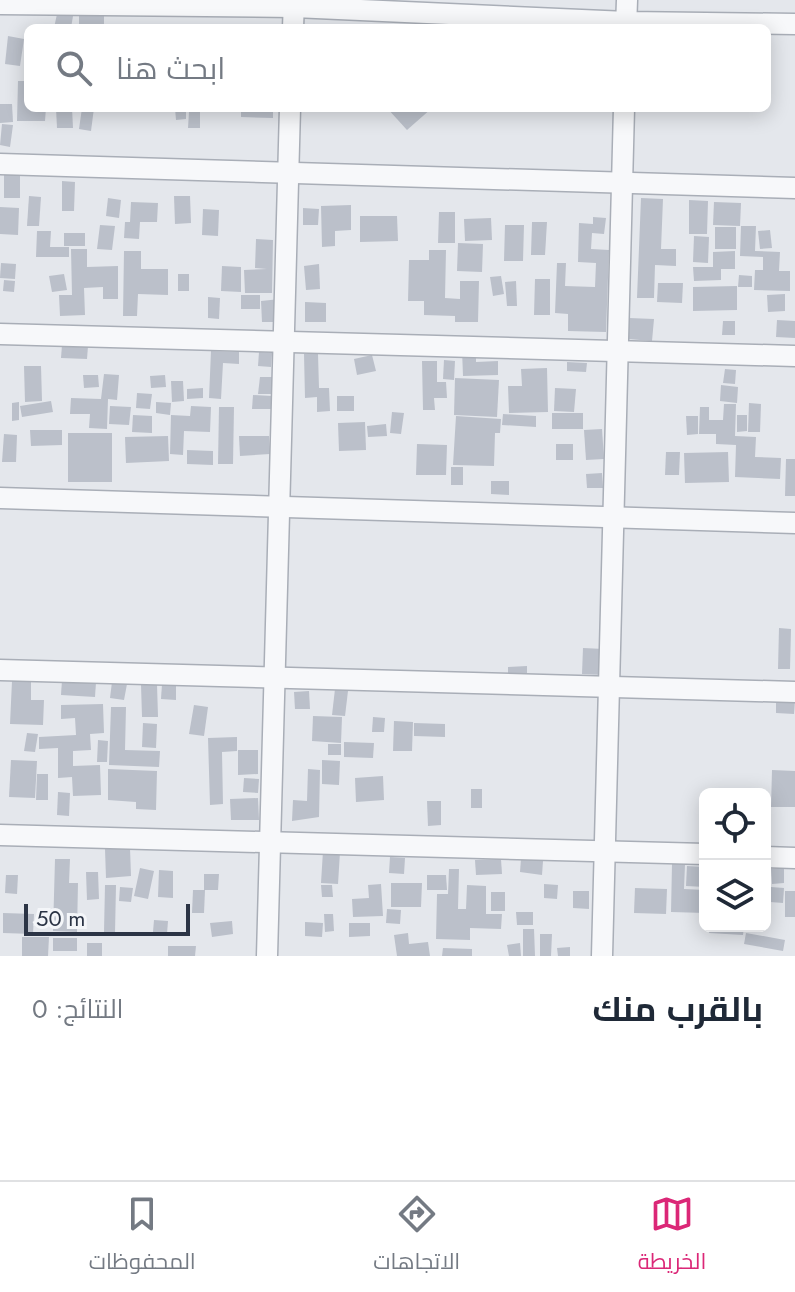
<!DOCTYPE html>
<html lang="ar">
<head>
<meta charset="utf-8">
<style>
  body { margin:0; font-family:Jost,Cairo,sans-serif; background:#f2f2f3; color:#1f2937; direction:rtl }
  .controls { position:absolute; right:24px; bottom:24px; display:grid; overflow:hidden; border-radius:12px; box-shadow:0 4px 20px #0003 }
  .controls button { width:72px; height:72px; display:grid; place-items:center; padding:0; border:0; border-bottom:2px solid #e0e1e3; background:#fff; color:#1f2937; font:40px sans-serif }
  .scale { position:absolute; left:24px; bottom:20px; width:166px; box-sizing:border-box; padding-left:8px; border:4px solid #2b3445; border-top:0; font-size:22px; line-height:28px; white-space:nowrap; color:#2b3445; -webkit-text-stroke:6px #f4f6f9; paint-order:stroke }
  .list { margin:0; padding:0; list-style:none }
  h2 { display:flex; justify-content:space-between; align-items:center; height:104px; margin:0; padding:0 32px; font-size:34px }
  h2 small { font-size:26px; font-weight:400; color:#747a83 }
  .icon { flex:none; width:44px; height:44px; fill:none; stroke:currentColor; stroke-width:2; stroke-linecap:round; stroke-linejoin:round }
  .map { position:relative; flex:none; width:795px; height:956px; overflow:hidden; direction:ltr }
  .search { position:absolute; background:#fff; box-shadow:0 4px 20px #0003; left:24px; right:24px; top:24px; height:88px; display:flex; align-items:center; gap:20px; box-sizing:border-box; padding:0 28px; border-radius:12px; color:#747a83; font-size:30px }
  .sheet { height:224px; background:#fff }
  nav { display:flex; justify-content:space-around; align-items:center; box-sizing:border-box; height:112px; border-top:2px solid #e0e1e3; background:#fff; font-size:22px; color:#747a83 }
  nav a { display:grid; justify-items:center; gap:4px }
  nav .on { color:#db2777 }
  .map>svg:first-child { display:block }
  .building { fill:#bbc0ca }
  .lines { fill:none; stroke-linecap:round; stroke-linejoin:round }
  .minor-casing { stroke:#a9aeb7; stroke-width:23 }
  .minor { stroke:#f7f8fa; stroke-width:20 }
</style>
</head>
<body>
<div class="map">
<svg width="795" height="956" viewBox="0 0 795 956">
  <rect width="100%" height="100%" fill="#e4e7ec"/>
  <g class="building">
    <rect x="79" y="12" width="25" height="16"/>
    <polygon points="57,14 73,16 71,28 54,28"/>
    <polygon points="8,36 24,39 20,66 5,64"/>
    <polygon points="18,81 28,81 28,108 46,108 45,121 17,121"/>
    <polygon points="0,104 12,104 13,122 0,123"/>
    <polygon points="56,108 72,108 73,128 57,128"/>
    <polygon points="82,108 94,108 91,131 79,129"/>
    <polygon points="175,108 186,108 186,119 176,120"/>
    <polygon points="241,108 273,108 273,118 241,117"/>
    <polygon points="387,108 432,108 407,130"/>
    <polygon points="189,112 200,112 200,128 188,128"/>
    <polygon points="2,124 13,125 10,147 0,145"/>
    <rect x="4" y="170" width="16" height="28"/>
    <polygon points="62,181 75,182 74,211 62,211"/>
    <polygon points="29,196 41,197 39,226 27,226"/>
    <polygon points="174,196 190,196 191,223 175,224"/>
    <polygon points="108,198 121,200 119,218 106,216"/>
    <polygon points="641,198 663,199 661,249 676,249 676,266 655,265 654,298 637,298"/>
    <polygon points="689,200 708,201 707,234 689,234"/>
    <polygon points="131,202 158,203 157,222 140,222 139,239 124,238 125,222 130,222"/>
    <polygon points="714,202 741,203 740,226 713,225"/>
    <polygon points="351,205 351,230 335,231 335,246 322,247 321,206"/>
    <polygon points="0,207 19,208 18,235 0,234"/>
    <polygon points="303,208 319,209 318,225 303,225"/>
    <polygon points="203,209 219,210 218,236 202,235"/>
    <polygon points="439,212 455,212 455,243 438,243"/>
    <polygon points="360,216 397,216 398,241 360,242"/>
    <polygon points="593,217 606,218 604,234 592,233 591,249 609,250 606,332 568,331 568,314 555,313 557,263 566,263 565,286 595,287 596,263 578,262 579,223 593,224"/>
    <polygon points="491,218 492,240 465,241 464,219"/>
    <polygon points="532,222 547,222 545,255 531,255"/>
    <polygon points="100,225 115,226 112,250 97,249"/>
    <polygon points="505,225 524,225 523,261 504,261"/>
    <polygon points="741,226 756,226 755,251 780,252 779,271 790,271 790,291 754,290 755,270 763,270 763,257 740,256"/>
    <rect x="715" y="227" width="21" height="22"/>
    <polygon points="770,230 772,248 760,249 758,231"/>
    <polygon points="37,231 51,231 50,247 69,247 69,257 36,257"/>
    <rect x="64" y="233" width="21" height="13"/>
    <polygon points="694,236 709,237 708,263 693,262"/>
    <polygon points="256,239 273,240 272,293 245,293 244,270 267,269 255,268"/>
    <polygon points="458,243 483,244 482,272 457,271"/>
    <polygon points="71,249 87,249 87,267 118,266 118,299 103,299 103,287 84,288 85,315 60,316 59,295 72,295"/>
    <polygon points="429,250 446,250 445,298 460,299 460,281 479,281 478,322 455,322 455,316 424,315 424,301 408,301 409,260 429,260"/>
    <polygon points="124,251 141,251 141,269 168,269 168,295 138,294 137,316 123,316"/>
    <polygon points="735,251 735,269 721,269 721,280 694,281 693,267 713,267 713,252"/>
    <polygon points="1,263 16,264 15,279 0,278"/>
    <polygon points="319,264 320,289 306,290 304,266"/>
    <polygon points="222,266 241,267 241,292 221,291"/>
    <polygon points="64,274 67,290 52,292 49,276"/>
    <rect x="178" y="274" width="11" height="17"/>
    <polygon points="739,275 752,276 752,287 738,287"/>
    <polygon points="501,276 504,294 493,296 490,277"/>
    <polygon points="535,279 550,279 550,315 534,315"/>
    <polygon points="4,280 15,281 14,292 3,291"/>
    <polygon points="516,281 517,306 507,306 505,282"/>
    <polygon points="658,283 683,283 682,303 657,302"/>
    <polygon points="737,286 737,310 693,311 693,287"/>
    <polygon points="785,294 785,311 768,312 767,295"/>
    <rect x="241" y="295" width="19" height="14"/>
    <polygon points="208,297 220,298 219,319 208,318"/>
    <polygon points="280,299 281,322 262,322 261,301"/>
    <polygon points="305,302 326,303 326,322 305,322"/>
    <polygon points="629,318 654,319 652,341 628,339"/>
    <polygon points="777,320 795,321 795,338 776,337"/>
    <polygon points="723,321 735,321 735,335 722,335"/>
    <polygon points="62,345 88,346 87,359 61,358"/>
    <polygon points="476,349 476,362 498,361 498,375 463,376 462,350"/>
    <polygon points="211,351 239,352 239,364 223,363 221,399 209,398"/>
    <polygon points="259,352 272,353 271,367 258,366"/>
    <polygon points="304,354 318,354 319,388 329,388 330,411 317,412 317,397 305,398"/>
    <polygon points="372,355 376,371 357,375 354,359"/>
    <polygon points="444,360 455,361 454,380 443,379"/>
    <polygon points="422,361 437,361 437,382 446,382 447,398 434,398 435,410 423,410"/>
    <polygon points="567,362 587,363 586,372 567,371"/>
    <polygon points="24,366 41,366 42,401 25,402"/>
    <polygon points="547,368 548,412 509,413 508,386 522,386 521,369"/>
    <polygon points="725,369 736,370 735,384 723,383"/>
    <polygon points="104,374 119,375 117,400 108,399 107,429 89,428 90,414 70,414 71,398 101,399"/>
    <polygon points="83,375 98,375 99,387 84,388"/>
    <polygon points="165,375 166,387 151,388 150,376"/>
    <polygon points="260,377 273,377 272,394 258,394"/>
    <polygon points="455,378 499,380 497,417 454,415"/>
    <polygon points="171,381 183,381 184,401 172,402"/>
    <polygon points="721,385 738,387 737,403 720,401"/>
    <polygon points="203,388 203,398 187,399 187,389"/>
    <polygon points="555,388 576,389 574,412 554,411"/>
    <polygon points="137,393 152,394 150,409 136,408"/>
    <polygon points="253,395 272,396 272,409 252,409"/>
    <rect x="337" y="396" width="17" height="15"/>
    <polygon points="51,401 53,412 22,417 20,406"/>
    <polygon points="19,402 19,420 12,421 12,403"/>
    <polygon points="156,402 171,403 170,415 156,413"/>
    <polygon points="749,403 761,404 760,432 748,432"/>
    <polygon points="724,404 736,404 735,436 756,437 755,457 781,458 780,479 735,477 736,445 716,444 716,434 699,434 700,407 709,407 709,420 723,420"/>
    <polygon points="110,406 131,407 129,425 109,424"/>
    <polygon points="191,406 211,407 210,432 184,431 183,455 170,454 171,415 190,416"/>
    <polygon points="219,407 234,407 233,464 218,464"/>
    <polygon points="392,412 404,413 401,434 390,433"/>
    <rect x="552" y="413" width="31" height="16"/>
    <polygon points="503,414 536,416 536,427 502,425"/>
    <polygon points="133,415 152,416 152,433 132,432"/>
    <polygon points="737,415 747,415 747,431 737,432"/>
    <polygon points="456,416 501,419 500,433 495,433 494,466 453,465"/>
    <polygon points="686,416 698,416 698,434 687,435"/>
    <polygon points="365,422 366,450 339,451 338,423"/>
    <polygon points="386,424 387,436 368,437 367,426"/>
    <polygon points="602,429 604,459 586,460 584,430"/>
    <polygon points="30,430 62,430 62,445 31,446"/>
    <rect x="68" y="433" width="44" height="49"/>
    <polygon points="4,434 17,435 16,462 2,462"/>
    <polygon points="168,436 169,461 126,463 125,437"/>
    <polygon points="239,436 269,436 270,454 240,456"/>
    <polygon points="417,444 447,445 446,475 416,475"/>
    <rect x="556" y="444" width="17" height="16"/>
    <polygon points="187,450 213,451 213,465 187,464"/>
    <polygon points="666,452 680,452 679,475 665,475"/>
    <polygon points="728,452 729,482 685,483 684,453"/>
    <polygon points="786,459 795,459 795,496 785,496"/>
    <rect x="451" y="467" width="12" height="18"/>
    <polygon points="602,473 603,488 587,488 586,474"/>
    <polygon points="491,481 509,481 509,495 491,494"/>
    <polygon points="779,628 791,629 790,669 778,669"/>
    <polygon points="583,648 604,649 604,675 582,674"/>
    <polygon points="527,666 527,673 508,674 508,667"/>
    <polygon points="62,680 96,682 95,697 61,695"/>
    <polygon points="12,681 31,681 31,700 44,700 43,725 10,724"/>
    <polygon points="112,682 127,684 124,700 110,698"/>
    <polygon points="157,684 158,717 142,717 141,685"/>
    <polygon points="162,684 176,685 176,700 161,699"/>
    <polygon points="335,689 348,691 345,716 332,715"/>
    <polygon points="309,691 310,709 295,709 294,692"/>
    <polygon points="776,700 795,700 794,714 776,713"/>
    <polygon points="103,704 104,733 90,734 91,750 73,751 73,766 100,765 101,795 73,796 72,777 58,778 58,748 39,749 39,737 76,735 75,718 61,719 61,705"/>
    <polygon points="194,705 208,707 204,736 189,734"/>
    <polygon points="111,707 126,707 125,750 160,751 159,767 109,765"/>
    <polygon points="313,716 342,717 341,743 312,741"/>
    <polygon points="373,717 385,718 384,732 372,732"/>
    <polygon points="394,721 413,722 412,751 393,751"/>
    <polygon points="143,723 157,724 156,748 142,747"/>
    <polygon points="414,723 445,724 445,737 414,736"/>
    <polygon points="27,733 38,734 35,752 24,751"/>
    <polygon points="237,737 237,751 222,752 223,804 210,805 208,738"/>
    <polygon points="98,740 108,741 107,762 97,762"/>
    <polygon points="344,742 374,743 373,758 344,757"/>
    <rect x="328" y="744" width="13" height="11"/>
    <polygon points="238,750 258,750 258,774 238,775"/>
    <polygon points="11,760 37,761 35,798 9,797"/>
    <polygon points="322,760 340,761 339,785 322,784"/>
    <polygon points="108,769 157,771 156,810 136,809 136,802 108,800"/>
    <polygon points="308,769 320,770 319,817 292,821 293,800 307,801"/>
    <polygon points="772,770 795,771 795,807 771,807"/>
    <polygon points="37,774 48,774 48,800 36,800"/>
    <polygon points="383,776 384,800 356,802 355,778"/>
    <polygon points="244,778 259,779 258,793 243,792"/>
    <rect x="471" y="789" width="11" height="19"/>
    <polygon points="58,792 70,793 69,816 57,815"/>
    <polygon points="258,798 259,820 231,820 230,799"/>
    <polygon points="427,801 441,801 441,825 428,826"/>
    <polygon points="130,848 131,876 106,878 105,849"/>
    <polygon points="323,851 340,852 338,884 321,883"/>
    <polygon points="390,857 405,858 404,874 389,873"/>
    <polygon points="55,859 70,859 69,883 78,883 77,932 53,931"/>
    <polygon points="501,859 502,874 476,875 475,860"/>
    <polygon points="521,859 543,861 542,875 520,872"/>
    <polygon points="672,864 685,864 684,889 705,890 705,913 671,912"/>
    <polygon points="687,866 705,867 705,887 686,886"/>
    <polygon points="140,868 154,871 148,899 134,896"/>
    <polygon points="784,868 784,883 772,884 771,869"/>
    <polygon points="449,869 459,869 458,909 466,909 467,885 486,886 486,914 502,914 501,929 470,928 470,940 436,939 437,894 448,894"/>
    <polygon points="159,870 173,871 173,898 158,897"/>
    <polygon points="86,872 98,872 99,899 87,900"/>
    <polygon points="204,874 219,874 218,890 204,890"/>
    <polygon points="6,875 18,875 17,894 5,893"/>
    <polygon points="427,875 446,875 447,890 427,890"/>
    <polygon points="391,883 422,883 421,907 391,907"/>
    <polygon points="381,884 383,916 353,917 352,899 369,898 368,885"/>
    <polygon points="544,884 558,885 557,899 544,898"/>
    <polygon points="105,885 116,885 115,933 104,932"/>
    <polygon points="321,885 332,885 333,897 322,897"/>
    <polygon points="120,887 133,888 131,902 119,901"/>
    <polygon points="771,887 784,888 783,903 770,902"/>
    <polygon points="635,888 667,889 666,914 634,913"/>
    <polygon points="193,890 205,890 204,913 192,913"/>
    <polygon points="573,891 589,891 589,909 573,908"/>
    <rect x="785" y="891" width="10" height="26"/>
    <rect x="491" y="892" width="14" height="19"/>
    <polygon points="387,909 401,910 400,924 386,923"/>
    <polygon points="516,912 533,912 533,925 517,925"/>
    <polygon points="3,913 34,914 33,934 3,933"/>
    <polygon points="324,914 333,914 334,931 325,932"/>
    <polygon points="154,920 168,921 167,934 153,932"/>
    <polygon points="232,921 233,934 212,937 210,923"/>
    <polygon points="305,922 323,923 322,937 305,936"/>
    <polygon points="349,923 370,923 370,936 349,937"/>
    <polygon points="710,926 744,926 743,935 709,933"/>
    <polygon points="523,929 534,929 535,956 523,956"/>
    <polygon points="408,933 409,944 428,942 430,956 397,956 394,935"/>
    <polygon points="746,933 785,940 783,951 744,944"/>
    <polygon points="540,934 552,934 551,956 540,956"/>
    <polygon points="22,937 49,937 48,956 22,956"/>
    <rect x="53" y="938" width="24" height="13"/>
    <rect x="87" y="943" width="15" height="13"/>
    <polygon points="520,943 521,956 509,956 507,945"/>
    <polygon points="168,946 196,946 195,956 168,956"/>
    <polygon points="570,947 570,956 558,956 557,948"/>
    <polygon points="443,948 472,949 472,956 442,956"/>
  </g>
  <g class="lines">
    <defs>
      <g id="minor">
        <polyline points="0,4 294,7 627,22 795,24"/>
        <polyline points="293,28 294,0"/>
        <polyline points="626,28 627,0"/>
        <polyline points="0,164 795,188"/>
        <polyline points="0,334 795,356"/>
        <polyline points="0,498 795,523"/>
        <polyline points="0,670 795,692"/>
        <polyline points="0,835 705,854"/>
        <polyline points="765,857 795,858"/>
        <polyline points="267,956 290,108"/>
        <polyline points="602,956 624,108"/>
      </g>
    </defs>
    <use href="#minor" class="minor-casing"/>
    <use href="#minor" class="minor"/>
  </g>
</svg>
<div class="controls">
<button><svg class="icon" aria-label="locate" viewBox="0 0 24 24"><circle cx="12" cy="12" r="6"/><path d="M12 2v4M12 18v4M2 12h4M18 12h4"/></svg></button>
<button><svg class="icon" aria-label="layers" viewBox="0 0 24 24"><path d="M12 4l9 5-9 5-9-5zM3 14l9 5 9-5"/></svg></button>
</div>
<div class="scale">50 m</div>
<div class="search"><svg class="icon" aria-label="search" viewBox="0 0 24 24"><circle cx="10" cy="10" r="6"/><path d="M15 15l6 6"/></svg>ابحث هنا</div>
</div>
<section class="sheet">
<h2>بالقرب منك<small>النتائج: 0</small></h2>
<ul class="list">
</ul>
</section>
<nav>
<a class="on"><svg class="icon" aria-label="map" viewBox="0 0 24 24"><path d="M3 6l6-2 6 2 6-2v14l-6 2-6-2-6 2zM9 4v14M15 6v14"/></svg>الخريطة</a>
<a><svg class="icon" aria-label="directions" viewBox="0 0 24 24"><path d="M12 3l9 9-9 9-9-9zM9 14v-3h6M13 9l2 2-2 2"/></svg>الاتجاهات</a>
<a><svg class="icon" aria-label="saved" viewBox="0 0 24 24"><path d="M7 4h10v16l-5-4-5 4z"/></svg>المحفوظات</a>
</nav>
</body>
</html>
